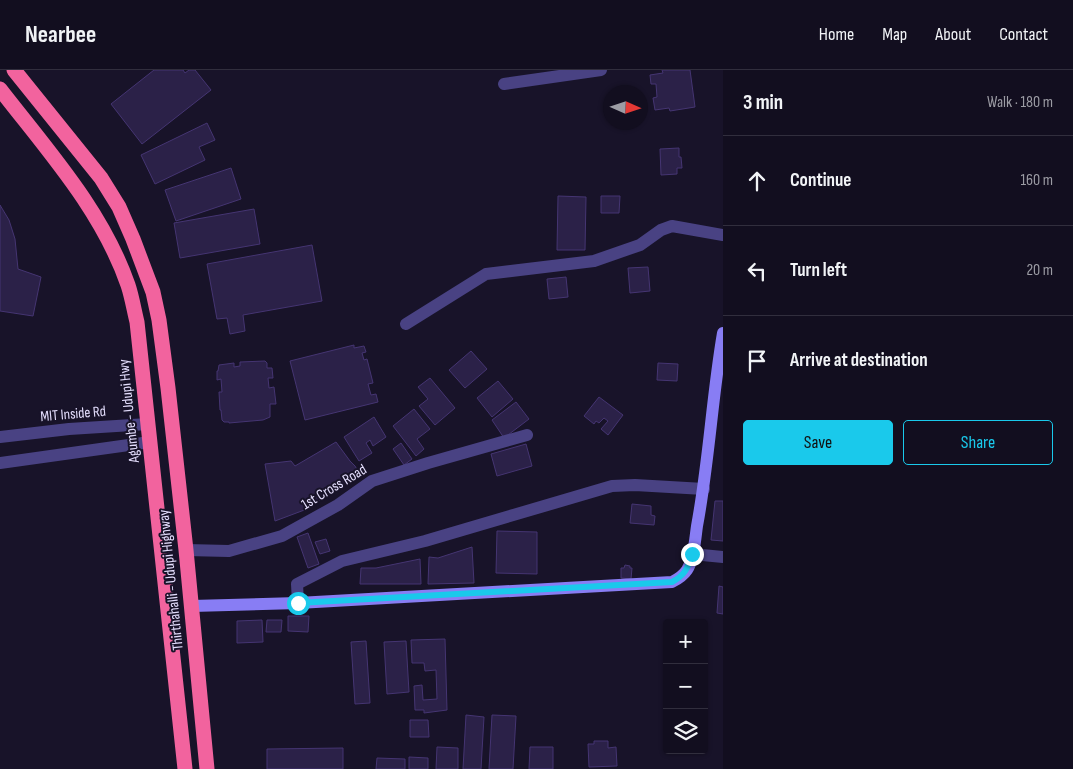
<!DOCTYPE html>
<html lang="en">
<head>
<meta charset="utf-8">
<style>
  body { margin:0; font-family:"Sofia Sans Condensed",sans-serif; background:#1b1728; color:#f1f3f6 }
  .controls { position:absolute; right:15px; bottom:15px; display:grid; overflow:hidden; border-radius:5px; box-shadow:0 1px 4px #0004 }
  .controls button { width:45px; height:45px; display:grid; place-items:center; padding:0; border:0; border-bottom:1px solid #312e3d; background:#120e1f; color:#f1f3f6; font:25px sans-serif }
  .compass { position:absolute; left:603px; top:15px; width:45px; height:45px; border-radius:50%; background:#120e1f; box-shadow:0 1px 4px #0004; rotate:93deg }
  .stop { position:absolute; width:15px; height:15px; margin:-11px; border:4px solid #1ac9eb; border-radius:50%; background:#fff }
  .stop.end { background:#1ac9eb; border-color:#fff; box-shadow:0 1px 5px #0008 }
  .list { margin:0; padding:0; list-style:none }
  h2 { display:flex; justify-content:space-between; align-items:center; height:65px; margin:0; padding:0 20px; font-size:21px }
  h2 small { font-size:16px; font-weight:400; color:#9c9ca4 }
  .list li { display:grid; grid-template-columns:32px 1fr auto; gap:15px; align-items:center; box-sizing:border-box; height:90px; padding:0 20px; border-top:1px solid #312e3d }
  .list b { display:block; font-size:19px; white-space:nowrap }
  .list em { font-size:16px; font-style:normal; color:#9c9ca4 }
  .actions { display:flex; gap:10px; padding:15px 20px }
  .actions a { flex:1; padding:11px 0; border:1px solid #1ac9eb; border-radius:5px; text-align:center; font-size:18px; color:#1ac9eb }
  .actions .main { background:#1ac9eb; color:#111 }
  .icon { flex:none; width:28px; height:28px; fill:none; stroke:currentColor; stroke-width:2; stroke-linecap:round; stroke-linejoin:round }
  .map { position:relative; flex:none; width:723px; height:699px; overflow:hidden }
  header { display:flex; align-items:center; gap:30px; box-sizing:border-box; height:70px; padding:0 25px; background:#120e1f; border-bottom:1px solid #312e3d }
  header strong { font-size:24px }
  nav { display:flex; gap:28px; margin-inline-start:auto; font-size:18px }
  main { display:flex }
  aside { flex:1; background:#120e1f }
  .map>svg:first-child { display:block }
  .building { fill:#2b2148; stroke:#453572 }
  .lines { fill:none; stroke-linecap:round; stroke-linejoin:round }
  .street { stroke:#494283; stroke-width:12 }
  .secondary { stroke:#887df4; stroke-width:12 }
  .highway { stroke:#f2639e; stroke-width:15 }
  .route { stroke:#1ac9eb; stroke-width:6 }
  .labels { text-anchor:middle; dominant-baseline:central; stroke-width:4; stroke-linejoin:round; paint-order:stroke }
  .street-label { font-size:15px; fill:#e3ddfc; stroke:#181329 }
</style>
</head>
<body>
<header>
<strong>Nearbee</strong>
<nav><a>Home</a><a>Map</a><a>About</a><a>Contact</a></nav>
</header>
<main>
<div class="map">
<svg width="723" height="699" viewBox="0 0 723 699">
  <rect width="100%" height="100%" fill="#181329"/>
  <g class="building">
    <polygon points="154,0 183,0 185,3 189,0 195,0 211,20 142,74 111,34"/>
    <polygon points="662,0 690,0 695,37 670,41 669,38 655,40 653,28 657,27 656,14 651,14 650,5 663,3"/>
    <polygon points="207,53 215,70 199,77 205,90 155,114 141,85"/>
    <polygon points="679,78 679,87 681,87 682,98 677,98 677,104 661,105 660,79"/>
    <polygon points="231,98 241,129 176,151 165,120"/>
    <polygon points="558,126 586,127 585,180 557,180"/>
    <polygon points="601,126 620,126 619,143 601,143"/>
    <polygon points="0,135 9,150 15,169 18,199 41,207 33,246 0,241"/>
    <polygon points="254,139 260,174 180,188 174,153"/>
    <polygon points="312,175 322,231 243,245 245,261 230,264 227,248 217,249 207,194"/>
    <polygon points="648,197 650,221 630,223 628,198"/>
    <polygon points="566,207 568,227 549,229 547,209"/>
    <polygon points="354,275 354,278 364,276 366,282 362,283 364,290 367,289 373,313 368,314 371,325 376,324 378,332 305,350 290,291"/>
    <polygon points="471,281 487,299 465,318 449,300"/>
    <polygon points="265,291 267,293 267,298 272,298 273,308 268,308 269,318 274,317 276,334 270,334 270,347 263,350 229,353 229,352 224,352 222,350 221,340 220,340 219,322 222,322 221,309 217,310 217,301 218,301 219,295 234,293 234,297 240,296 240,292"/>
    <polygon points="658,293 678,294 677,311 657,310"/>
    <polygon points="430,308 455,338 435,355 419,336 428,329 418,317"/>
    <polygon points="498,311 513,329 492,347 477,328"/>
    <polygon points="599,327 623,345 608,365 601,359 608,351 604,348 599,353 596,351 594,354 584,346"/>
    <polygon points="516,332 529,349 504,368 492,350"/>
    <polygon points="414,339 430,359 417,369 424,379 416,386 393,356"/>
    <polygon points="374,347 386,367 373,376 370,370 366,373 372,383 359,391 344,367"/>
    <polygon points="336,372 350,391 355,396 359,403 307,439 275,451 265,394 291,391 295,396"/>
    <polygon points="401,373 412,389 404,395 393,379"/>
    <polygon points="526,374 532,396 497,406 491,384"/>
    <polygon points="715,431 723,431 723,471 711,470"/>
    <polygon points="632,434 651,436 651,445 655,446 654,455 630,453"/>
    <polygon points="497,461 537,462 537,504 496,503"/>
    <polygon points="308,463 319,494 308,498 297,467"/>
    <polygon points="326,469 330,481 320,484 315,472"/>
    <polygon points="472,477 474,513 428,514 429,487 438,488"/>
    <polygon points="420,489 421,514 360,514 361,498 376,498"/>
    <polygon points="625,495 630,496 630,498 632,498 631,509 621,508 621,498 624,498"/>
    <polygon points="719,516 723,517 723,544 717,543"/>
    <polygon points="288,546 309,546 308,562 288,561"/>
    <polygon points="262,550 263,572 237,573 237,551"/>
    <polygon points="267,550 282,550 281,562 266,562"/>
    <polygon points="445,569 447,640 424,643 424,640 415,640 414,616 422,615 423,630 437,629 436,600 425,601 424,593 412,593 411,570"/>
    <polygon points="366,571 370,633 355,634 351,572"/>
    <polygon points="406,571 409,622 387,624 384,572"/>
    <polygon points="466,645 484,647 481,699 463,699"/>
    <polygon points="492,645 516,646 513,699 489,699"/>
    <polygon points="410,650 428,650 429,667 410,667"/>
    <polygon points="594,671 608,671 608,678 616,677 617,696 589,697 588,674 594,674"/>
    <polygon points="437,677 458,678 458,699 436,699"/>
    <polygon points="530,677 553,677 553,699 529,699"/>
    <polygon points="343,678 343,699 267,699 267,679"/>
    <polygon points="409,687 428,688 428,699 409,699"/>
    <polygon points="377,688 405,689 405,699 376,699"/>
  </g>
  <g class="lines">
    <g class="street">
      <polyline points="504,14 601,0"/>
      <polyline points="406,254 486,204 594,191 640,175 661,160 672,156 723,165"/>
      <polyline points="0,367 69,359 148,354"/>
      <polyline points="0,393 150,372"/>
      <polyline points="186,480 229,481 282,466 338,435 372,411 428,393 527,365"/>
      <polyline points="692,484 723,487"/>
      <polyline points="298,533 297,514 342,491 425,471 612,416 635,415 704,419"/>
    </g>
    <path class="secondary" d="M192 536 298 533 672 512C678 509 683 506 687 500 694 489 695 470 697 456 709 392 712 327 723 263"/>
    <g class="highway">
      <polyline points="14,0 101,108 119,137 133,169 153,222 159,250 168,318 186,480 207,699"/>
      <path d="M0 19C48 81 102 140 128 215 132 227 134 240 137 252L185 699"/>
    </g>
  </g>
  <g class="lines">
    <path class="route" d="M298 533 672 512C685 505 688 498 692 484"/>
  </g>
  <g class="labels">
    <g class="street-label">
      <text transform="translate(129 341) rotate(-96)">Agumbe - Udupi Hwy</text>
      <text transform="translate(73 344) rotate(-5)">MIT Inside Rd</text>
      <text transform="translate(334 417) rotate(-31)">1st Cross Road</text>
      <text transform="translate(171 510) rotate(-96)">Thirthahalli - Udupi Highway</text>
    </g>
  </g>
</svg>
<div class="controls">
<button>+</button>
<button>−</button>
<button><svg class="icon" aria-label="layers" viewBox="0 0 24 24"><path d="M12 4l9 5-9 5-9-5zM3 14l9 5 9-5"/></svg></button>
</div>
<svg class="compass" viewBox="-18 -18 36 36"><path d="M0-13l5 13h-10z" fill="#e53935"/><path d="M0 13l5-13h-10z" fill="#9c9ca4"/></svg>
<div class="stop" style="left:298px;top:533px"></div>
<div class="stop end" style="left:692px;top:484px"></div>
</div>
<aside>
<h2>3 min<small>Walk · 180 m</small></h2>
<ul class="list">
<li><svg class="icon" aria-label="ahead" viewBox="0 0 24 24"><path d="M12 20V5M6 11l6-6 6 6"/></svg><div><b>Continue</b></div><em>160 m</em></li>
<li><svg class="icon" aria-label="left" viewBox="0 0 24 24"><path d="M17 20v-9H6M10 6l-5 5 5 5"/></svg><div><b>Turn left</b></div><em>20 m</em></li>
<li><svg class="icon" aria-label="arrive" viewBox="0 0 24 24"><path d="M6 21V4h12l-3 4 3 4H6"/></svg><div><b>Arrive at destination</b></div></li>
</ul>
<div class="actions"><a class="main">Save</a><a>Share</a></div>
</aside>
</main>
</body>
</html>
